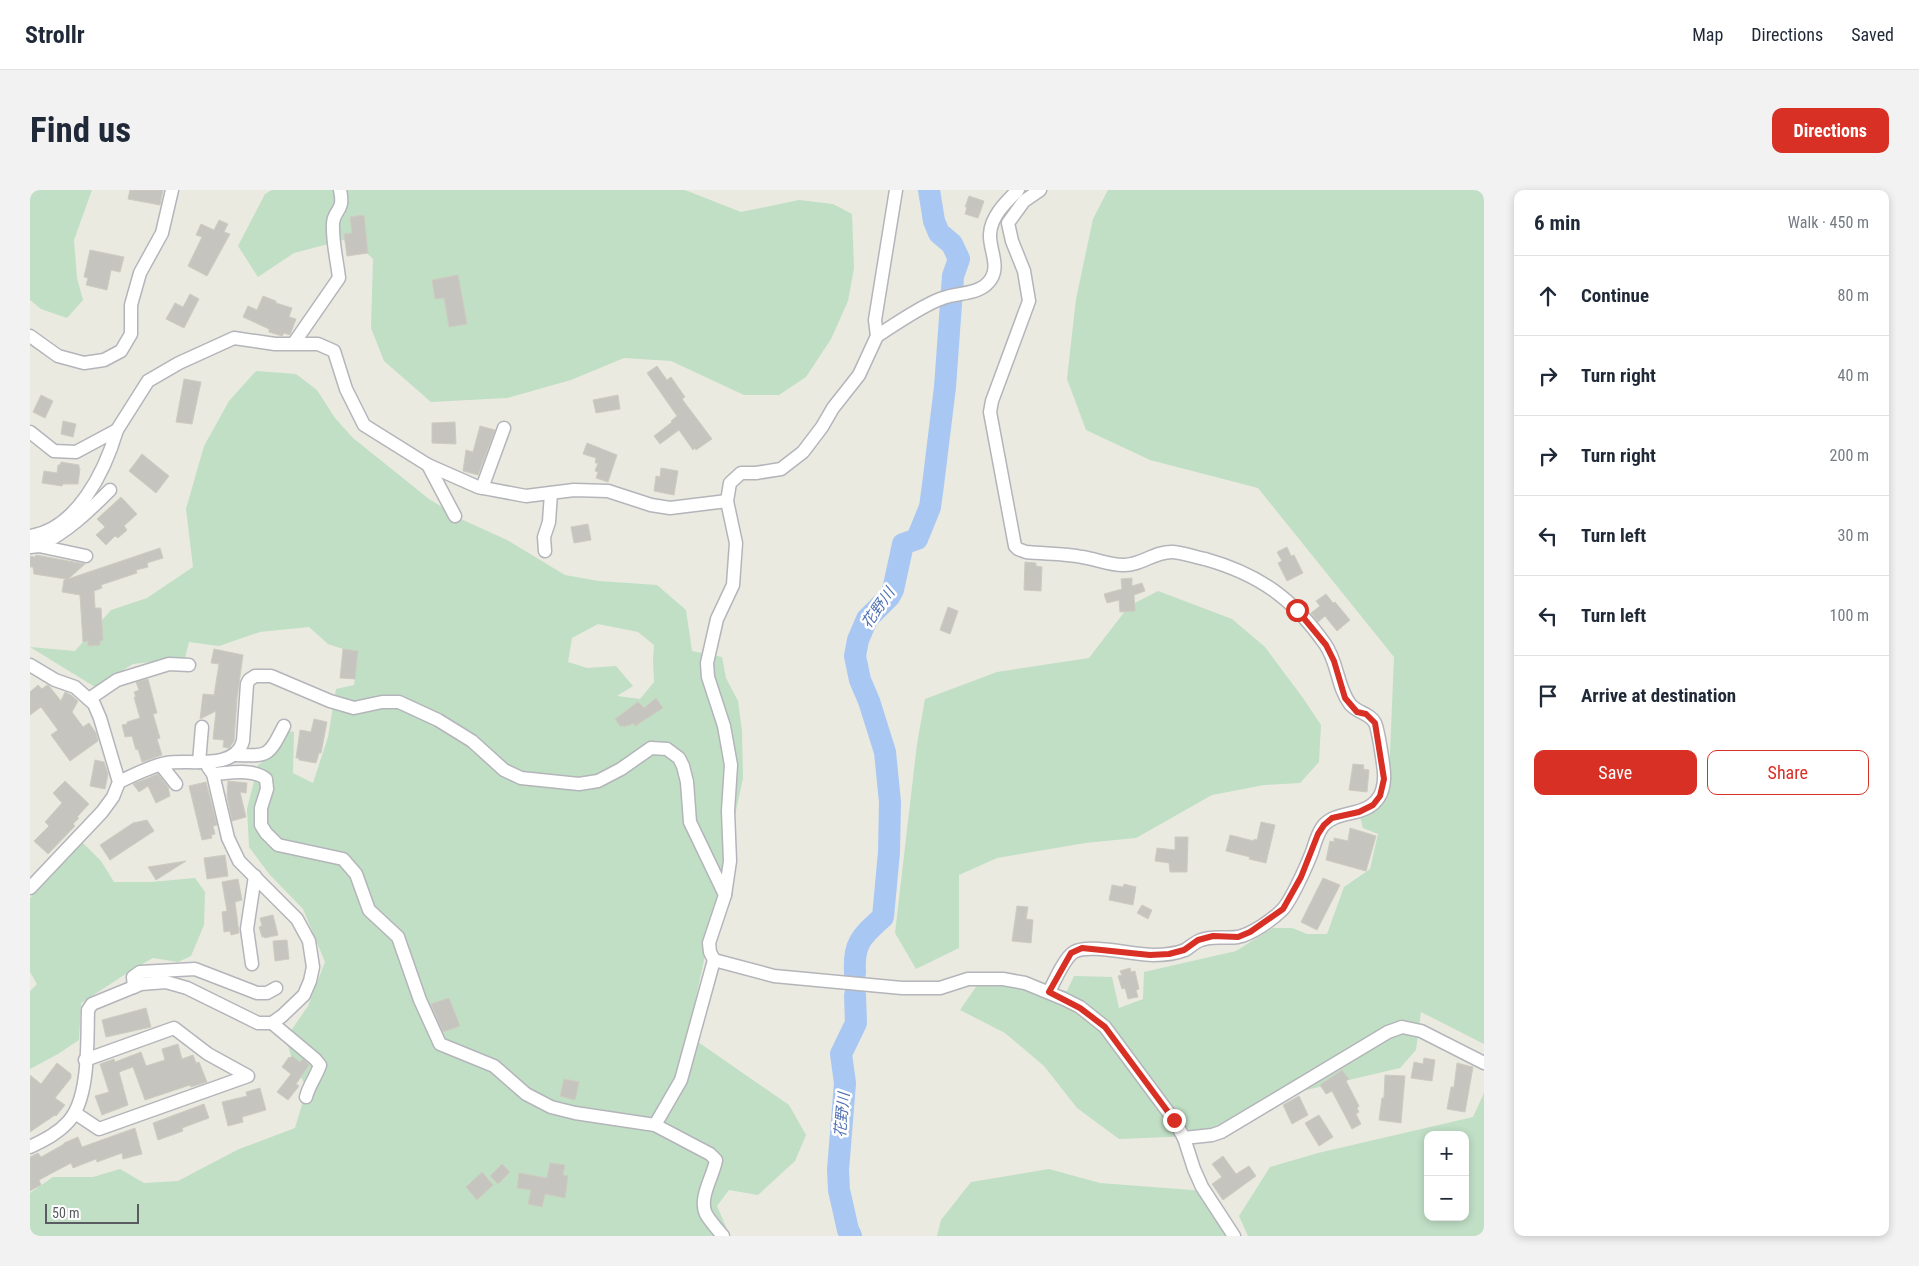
<!DOCTYPE html>
<html lang="en">
<head>
<meta charset="utf-8">
<style>
  body { margin:0; font-family:"Roboto Condensed","Noto Sans JP",sans-serif; background:#f2f2f3; color:#1f2937 }
  .controls { position:absolute; right:15px; bottom:15px; display:grid; overflow:hidden; border-radius:10px; box-shadow:0 2px 8px #0003 }
  .controls button { width:45px; height:45px; display:grid; place-items:center; padding:0; border:0; border-bottom:1px solid #e0e1e3; background:#fff; color:#1f2937; font:25px sans-serif }
  .scale { position:absolute; left:15px; bottom:12px; width:94px; box-sizing:border-box; padding-left:5px; border:2px solid #5a5b60; border-top:0; font-size:14px; line-height:18px; white-space:nowrap; color:#5a5b60; -webkit-text-stroke:4px #fff; paint-order:stroke }
  .stop { position:absolute; width:15px; height:15px; margin:-11px; border:4px solid #d93025; border-radius:50%; background:#fff }
  .stop.end { background:#d93025; border-color:#fff; box-shadow:0 1px 5px #0008 }
  .list { margin:0; padding:0; list-style:none }
  h2 { display:flex; justify-content:space-between; align-items:center; height:65px; margin:0; padding:0 20px; font-size:21px }
  h2 small { font-size:16px; font-weight:400; color:#747a83 }
  .list li { display:grid; grid-template-columns:32px 1fr auto; gap:15px; align-items:center; box-sizing:border-box; height:80px; padding:0 20px; border-top:1px solid #e0e1e3 }
  .list b { display:block; font-size:19px; white-space:nowrap }
  .list em { font-size:16px; font-style:normal; color:#747a83 }
  .actions { display:flex; gap:10px; padding:15px 20px }
  .actions a { flex:1; padding:11px 0; border:1px solid #d93025; border-radius:10px; text-align:center; font-size:18px; color:#d93025 }
  .actions .main { background:#d93025; color:#fff }
  .icon { flex:none; width:28px; height:28px; fill:none; stroke:currentColor; stroke-width:2; stroke-linecap:round; stroke-linejoin:round }
  .map { position:relative; flex:none; width:1454px; height:1046px; overflow:hidden; border-radius:10px }
  header { display:flex; align-items:center; gap:30px; box-sizing:border-box; height:70px; padding:0 25px; background:#fff; border-bottom:1px solid #e0e1e3 }
  header strong { font-size:24px }
  nav { display:flex; gap:28px; margin-inline-start:auto; font-size:18px }
  .intro { display:flex; align-items:center; justify-content:space-between; box-sizing:border-box; height:120px; padding:0 30px }
  h1 { margin:0; font-size:35px }
  .button { padding:12px 22px; border-radius:10px; background:#d93025; color:#fff; font-size:18px; font-weight:700 }
  main { display:flex; gap:30px; padding:0 30px }
  aside { flex:1; background:#fff; border-radius:10px; box-shadow:0 2px 8px #0003 }
  .map>svg:first-child { display:block }
  .green { fill:#c0dfc5; fill-rule:evenodd }
  .lines { fill:none; stroke-linecap:round; stroke-linejoin:round }
  .river { stroke:#a8c7f3; stroke-width:22 }
  .building { fill:#c6c4be; stroke:#ceccc0 }
  .minor-casing { stroke:#b4b5ba; stroke-width:15 }
  .minor { stroke:#fff; stroke-width:12 }
  .route { stroke:#d93025; stroke-width:6 }
  .labels { text-anchor:middle; dominant-baseline:central; stroke-width:5; stroke-linejoin:round; paint-order:stroke }
  .water-label { font-size:15px; font-style:italic; fill:#4f71b2; stroke:#fff }
</style>
</head>
<body>
<header>
<strong>Strollr</strong>
<nav><a>Map</a><a>Directions</a><a>Saved</a></nav>
</header>
<div class="intro"><h1>Find us</h1><a class="button">Directions</a></div>
<main>
<div class="map">
<svg width="1454" height="1046" viewBox="0 0 1454 1046">
  <rect width="100%" height="100%" fill="#eaeae1"/>
  <g class="green">
    <polygon points="0,0 62,0 44,50 47,88 53,110 37,128 11,119 0,110"/>
    <polygon points="242,0 655,0 711,22 769,10 803,14 822,24 824,78 818,111 801,149 776,187 749,205 714,205 641,171 594,168 541,190 477,208 401,212 354,171 341,138 343,69 321,48 264,63 228,87 208,56 235,4"/>
    <polygon points="1078,0 1454,0 1454,854 1391,822 1386,860 1370,878 1255,905 1164,946 1089,949 1047,918 1014,876 975,843 930,820 950,791 981,791 1037,801 1044,786 1082,787 1089,818 1113,809 1114,782 1206,761 1243,738 1262,738 1277,744 1297,744 1314,697 1340,679 1348,644 1333,638 1330,627 1359,588 1364,467 1228,298 1120,270 1056,240 1037,189 1046,109 1063,29"/>
    <path d="M226 181 266 184 287 200 305 228 323 248 399 309 433 330 477 350 535 385 569 391 627 395 656 420 662 461 692 467 696 488 708 511 712 541 713 588 658 845 759 915 776 945 765 971 728 1005 699 1000 687 1016 700 1046H0V1003L23 987H63L90 979 114 993 148 991 209 959 265 938 277 898 263 873 256 848 278 816 295 772 273 719 240 685 219 657 217 619 228 575 245 564 252 540 264 542 263 583 283 593 298 547 306 499 324 495 328 464 298 454 279 437 230 442 189 456 159 452 155 468 103 474 65 497 0 457 45 461 81 420 117 408 163 377 156 319 174 256 199 211ZM568 434 608 442 624 455 623 469 624 492 610 509 587 506 603 496 586 476 557 478 538 472 542 448Z"/>
    <polygon points="1128,401 1202,429 1235,457 1273,508 1291,535 1289,572 1270,593 1234,595 1182,605 1106,648 1055,653 967,668 929,685 929,758 886,779 865,743 887,554 895,509 967,482 1059,468 1099,416"/>
    <polygon points="51,651 71,671 84,692 121,692 165,688 175,702 174,735 161,766 148,772 123,768 105,778 51,813 49,850 28,864 0,879 0,801 7,794 0,782 0,708"/>
    <path d="M1454 903V1046H1218L1209 1026 1240 977 1288 963 1443 927ZM1398 945H1435V1027H1398Z"/>
    <polygon points="1019,979 1070,993 1175,1001 1202,1046 907,1046 911,1030 941,992"/>
  </g>
  <g class="lines">
    <g class="river">
      <path d="M825 783C823 753 832 746 853 727L859 662 860 612 855 562 839 511 830 490 825 466 828 450 837 429 859 407 863 400 873 354 887 349 900 317 903 295 915 197 923 86 929 69 922 54 909 43 904 31 899 0"/>
      <polyline points="821,1046 818,1040 809,1000 808,980 815,893 811,864 826,833 825,805"/>
    </g>
  </g>
  <g class="building">
    <polygon points="100,0 133,0 130,15 98,9"/>
    <polygon points="939,6 954,11 948,28 935,24 937,17 935,17"/>
    <polygon points="334,25 338,63 317,66 314,44 322,43 320,27"/>
    <polygon points="189,30 198,34 194,42 200,44 177,86 158,76 172,47 166,45 171,34 184,40"/>
    <polygon points="60,60 94,67 90,82 81,80 77,100 56,95 58,88 54,87"/>
    <polygon points="428,85 437,134 419,137 414,108 405,109 402,90"/>
    <polygon points="160,104 169,109 154,138 136,129 145,113 153,117"/>
    <polygon points="233,106 246,111 246,113 262,118 259,127 266,129 260,145 254,143 252,146 239,142 239,139 213,127 218,116 227,120"/>
    <polygon points="627,176 637,190 641,187 655,207 652,209 682,249 666,260 665,258 663,260 649,240 630,254 624,246 642,232 641,231 647,226 617,183"/>
    <polygon points="154,189 171,192 162,234 146,232"/>
    <polygon points="11,205 23,211 15,228 3,222"/>
    <polygon points="588,205 590,219 566,223 563,210"/>
    <polygon points="33,231 46,234 43,247 31,244"/>
    <polygon points="425,232 426,254 402,253 402,233"/>
    <polygon points="450,236 465,240 448,285 433,281 436,260 443,262"/>
    <polygon points="557,253 587,265 578,292 566,288 568,282 565,281 568,273 565,273 566,268 553,264"/>
    <polygon points="112,264 139,286 126,303 99,281"/>
    <polygon points="31,272 49,275 49,278 50,278 48,294 33,294 32,296 12,293 14,281 27,283 28,275 30,275"/>
    <polygon points="631,278 648,281 644,305 624,301 626,286 630,287"/>
    <polygon points="91,307 107,324 94,336 97,340 88,348 85,346 76,355 66,345 75,337 67,329"/>
    <polygon points="558,334 561,350 544,353 541,337"/>
    <polygon points="1257,357 1261,366 1264,365 1273,383 1257,391 1248,373 1252,371 1247,362"/>
    <polygon points="130,358 133,368 117,373 118,377 106,380 107,383 71,395 72,398 64,401 65,418 71,418 73,450 70,451 70,455 58,456 58,451 53,452 50,405 32,402 34,390 36,389 4,384 3,377 0,377 0,366 5,367 6,365 55,374 38,389"/>
    <polygon points="995,372 1006,373 1006,376 1012,377 1011,401 994,400"/>
    <polygon points="1102,388 1102,396 1112,393 1115,401 1104,405 1105,421 1090,422 1089,410 1077,413 1074,404 1092,399 1091,389"/>
    <polygon points="1296,404 1303,413 1305,412 1320,430 1307,441 1295,426 1288,432 1281,423 1290,416 1286,411"/>
    <polygon points="918,417 928,421 920,444 910,440"/>
    <polygon points="184,459 213,465 207,508 204,551 199,558 193,557 194,550 183,549 186,521 170,529 173,504 184,505 189,474 181,473"/>
    <polygon points="313,459 328,461 325,489 310,488"/>
    <polygon points="118,489 127,523 123,524 130,548 127,549 132,565 112,572 108,559 106,560 102,546 95,547 92,535 97,534 97,532 110,528 104,507 106,507 104,502 109,500 106,492"/>
    <polygon points="8,495 12,499 17,495 19,496 31,511 35,502 41,505 48,511 42,522 53,537 59,533 66,543 68,551 40,571 21,545 28,540 11,517 0,525 0,502"/>
    <polygon points="626,508 633,518 605,536 603,533 598,536 597,535 594,537 592,535 591,537 585,529 608,512 614,518"/>
    <polygon points="284,529 297,532 291,563 289,563 286,573 269,570 269,568 266,568 270,540 281,542"/>
    <polygon points="65,570 74,572 78,584 75,599 60,596"/>
    <polygon points="1323,574 1334,575 1333,579 1339,580 1337,602 1319,600"/>
    <polygon points="128,584 138,597 140,606 126,613 118,596 109,602 103,594"/>
    <polygon points="35,591 59,614 47,627 49,628 43,634 45,636 18,664 4,651 19,636 15,632 32,613 23,603"/>
    <polygon points="198,591 217,593 216,603 210,602 216,627 202,631 197,606"/>
    <polygon points="176,592 187,635 183,636 185,644 181,645 182,648 172,650 159,596"/>
    <polygon points="117,630 124,641 80,670 70,655 103,633"/>
    <polygon points="1231,632 1245,635 1236,673 1219,669 1220,667 1196,661 1200,645 1224,651 1224,649 1227,650"/>
    <polygon points="1320,638 1346,646 1336,681 1296,670 1300,651 1304,652 1304,648 1318,651"/>
    <polygon points="1145,647 1158,647 1157,682 1140,682 1139,673 1125,671 1127,658 1145,660"/>
    <polygon points="195,665 198,686 177,689 174,668"/>
    <polygon points="156,671 126,690 118,677"/>
    <polygon points="1293,688 1310,695 1287,740 1271,732"/>
    <polygon points="208,689 212,710 205,712 209,743 201,745 200,741 194,742 192,722 197,721 192,692"/>
    <polygon points="1094,694 1106,697 1103,715 1079,710 1082,695 1093,697"/>
    <polygon points="1112,715 1122,720 1118,729 1107,723"/>
    <polygon points="987,716 998,717 996,729 1003,730 1001,753 982,751"/>
    <polygon points="243,725 248,745 235,748 234,747 232,747 229,737 232,736 230,728"/>
    <polygon points="257,750 259,769 245,771 243,751"/>
    <polygon points="1100,778 1101,782 1105,781 1109,799 1106,800 1108,807 1098,809 1095,798 1092,799 1088,786 1092,785 1090,781"/>
    <polygon points="419,808 430,836 413,842 401,814"/>
    <polygon points="116,818 121,837 76,847 72,830"/>
    <polygon points="148,854 152,869 163,865 166,873 169,872 177,892 161,897 160,895 115,910 103,877 89,882 98,915 72,925 65,906 79,902 70,874 84,869 85,872 111,862 116,876 135,870 132,859"/>
    <polygon points="262,866 270,872 273,869 279,875 266,894 269,896 258,910 247,902 261,884 252,877 259,867 260,868"/>
    <polygon points="1394,868 1405,870 1402,891 1381,888 1384,872 1393,874"/>
    <polygon points="27,873 41,884 41,888 25,908 35,915 26,926 25,925 0,942 0,885 11,894"/>
    <polygon points="1427,873 1443,877 1435,922 1417,919 1421,897 1424,897"/>
    <polygon points="1312,880 1319,889 1316,891 1329,916 1327,918 1329,922 1326,924 1331,934 1322,939 1302,901 1296,904 1290,895"/>
    <polygon points="1355,885 1375,886 1371,933 1349,930 1352,908 1354,908"/>
    <polygon points="534,889 549,892 545,910 530,906"/>
    <polygon points="230,898 236,920 212,927 213,932 198,936 192,912 217,906 216,902"/>
    <polygon points="1269,906 1278,925 1262,934 1253,915"/>
    <polygon points="174,914 179,928 152,938 153,941 128,950 123,933"/>
    <polygon points="1289,925 1303,947 1289,956 1275,933"/>
    <polygon points="105,938 112,964 93,969 92,963 67,972 66,969 43,978 41,973 9,990 11,995 0,1001 0,967 8,963 11,967 34,954 34,953 48,947 52,957"/>
    <polygon points="1193,966 1206,984 1219,976 1226,986 1193,1010 1182,994 1192,987 1182,974"/>
    <polygon points="520,973 535,975 533,985 538,986 535,1008 515,1004 512,1017 498,1014 501,1000 487,998 489,983 517,988"/>
    <polygon points="472,974 480,982 468,994 460,986"/>
    <polygon points="452,982 463,995 447,1010 436,997"/>
  </g>
  <g class="lines">
    <defs>
      <g id="minor">
        <polyline points="866,0 845,130 847,146 829,185 803,218 792,237 773,262 751,279 726,283 711,283 700,293 697,311 706,353 703,395 687,429 677,473 678,487 694,536 701,575 698,621 700,671 695,705 679,753 680,762 684,770 744,786 872,798 910,798 938,789 973,789 995,793 1034,809 1050,817 1075,837 1144,930 1154,948 1164,979 1172,997 1204,1046"/>
        <path d="M1010 0 994 11 978 33 982 51 994 81 999 111 962 211 960 222 985 356 988 359 996 362C1014 364 1034 363 1052 367 1066 369 1079 375 1093 375 1110 376 1125 361 1143 362 1154 363 1165 367 1175 369 1228 384 1263 408 1295 454 1308 472 1307 497 1320 514 1327 523 1340 523 1345 533 1348 539 1355 581 1354 589 1354 594 1352 603 1349 607 1336 628 1307 619 1293 636 1287 644 1285 653 1282 662 1277 675 1261 711 1252 720 1242 730 1222 744 1208 747 1195 749 1183 745 1171 750 1165 752 1160 757 1155 760 1145 764 1133 765 1123 765 1103 765 1058 753 1044 762 1035 767 1024 792 1019 802"/>
        <polyline points="0,146 28,166 54,173 74,170 91,161 101,144 101,115 110,83 132,43 142,0"/>
        <path d="M847 146C864 135 894 114 913 108 929 102 951 105 961 89 970 75 959 59 960 44 961 26 976 12 988 0"/>
        <path d="M264 153 309 88C307 70 302 51 303 33 304 19 315 22 310 0"/>
        <polyline points="87,240 118,191 149,173 204,148 245,154 288,154 304,161 316,199 334,235 398,275 448,297 496,306 544,300 578,301 621,315 640,318 697,311"/>
        <path d="M0 242 24 261 46 262 87 240C75 281 47 339 0 346"/>
        <polyline points="398,275 425,326"/>
        <polyline points="452,298 474,238"/>
        <path d="M9 356C38 341 57 323 80 300"/>
        <polyline points="0,357 9,356 56,366"/>
        <polyline points="515,361 514,347 519,332 521,303"/>
        <polyline points="0,475 25,490 45,497 64,514 70,528 89,592 83,607 72,622 0,698"/>
        <polyline points="59,509 87,490 139,474 159,475"/>
        <path d="M204 565C239 566 238 567 254 536"/>
        <polyline points="169,572 172,537"/>
        <polyline points="131,575 146,594"/>
        <path d="M183 584C199 583 223 578 236 589L237 599 231 618V635L236 643 248 655 313 669 326 684 339 720 368 747 390 810 410 854 464 876 496 904 521 917 545 923 625 935 680 964 686 970C684 985 668 1008 676 1024 680 1031 687 1039 693 1046"/>
        <path d="M89 592C104 585 120 576 137 573 159 569 205 581 213 551L217 494 219 490 225 486H241L300 511 324 518 352 512H369L408 530 442 551 474 580 491 588 549 594 568 591 591 579 621 558 637 559 649 568 653 576 657 592 660 632 695 705"/>
        <polyline points="222,774 217,739 225,686"/>
        <polyline points="104,797 103,787 110,782 165,779 227,803 237,803 246,798"/>
        <path d="M242 833 285 869 290 875C286 887 279 895 276 907"/>
        <polyline points="45,923 69,939 218,886 178,864 144,838 55,870"/>
        <polyline points="625,935 651,890 684,770"/>
        <polyline points="1154,948 1182,945 1191,942 1358,842 1372,837 1391,841 1454,873"/>
        <path d="M0 957C14 950 27 944 38 932 60 909 57 851 58 820L62 814 111 794 136 792 157 798 228 833H242L252 826 274 805 280 791 283 777 279 751 267 729 209 671 198 648 183 584 178 577"/>
      </g>
    </defs>
    <use href="#minor" class="minor-casing"/>
    <use href="#minor" class="minor"/>
  </g>
  <g class="lines">
    <polyline class="route" points="1144,930 1075,837 1050,818 1019,802 1041,763 1052,758 1120,765 1139,764 1154,760 1168,750 1183,746 1208,747 1220,742 1253,719 1271,687 1288,644 1294,635 1302,628 1329,622 1343,615 1350,606 1354,589 1345,533 1336,524 1327,522 1315,508 1304,471 1296,455 1267,420"/>
  </g>
  <g class="labels">
    <g class="water-label">
      <text transform="translate(848 418) rotate(-55)">花野川</text>
      <text transform="translate(812 925) rotate(-85)">花野川</text>
    </g>
  </g>
</svg>
<div class="controls">
<button>+</button>
<button>−</button>
</div>
<div class="scale">50 m</div>
<div class="stop" style="left:1267px;top:420px"></div>
<div class="stop end" style="left:1144px;top:930px"></div>
</div>
<aside>
<h2>6 min<small>Walk · 450 m</small></h2>
<ul class="list">
<li><svg class="icon" aria-label="ahead" viewBox="0 0 24 24"><path d="M12 20V5M6 11l6-6 6 6"/></svg><div><b>Continue</b></div><em>80 m</em></li>
<li><svg class="icon" aria-label="right" viewBox="0 0 24 24"><path d="M7 20v-9h11M14 6l5 5-5 5"/></svg><div><b>Turn right</b></div><em>40 m</em></li>
<li><svg class="icon" aria-label="right" viewBox="0 0 24 24"><path d="M7 20v-9h11M14 6l5 5-5 5"/></svg><div><b>Turn right</b></div><em>200 m</em></li>
<li><svg class="icon" aria-label="left" viewBox="0 0 24 24"><path d="M17 20v-9H6M10 6l-5 5 5 5"/></svg><div><b>Turn left</b></div><em>30 m</em></li>
<li><svg class="icon" aria-label="left" viewBox="0 0 24 24"><path d="M17 20v-9H6M10 6l-5 5 5 5"/></svg><div><b>Turn left</b></div><em>100 m</em></li>
<li><svg class="icon" aria-label="arrive" viewBox="0 0 24 24"><path d="M6 21V4h12l-3 4 3 4H6"/></svg><div><b>Arrive at destination</b></div></li>
</ul>
<div class="actions"><a class="main">Save</a><a>Share</a></div>
</aside>
</main>
</body>
</html>
